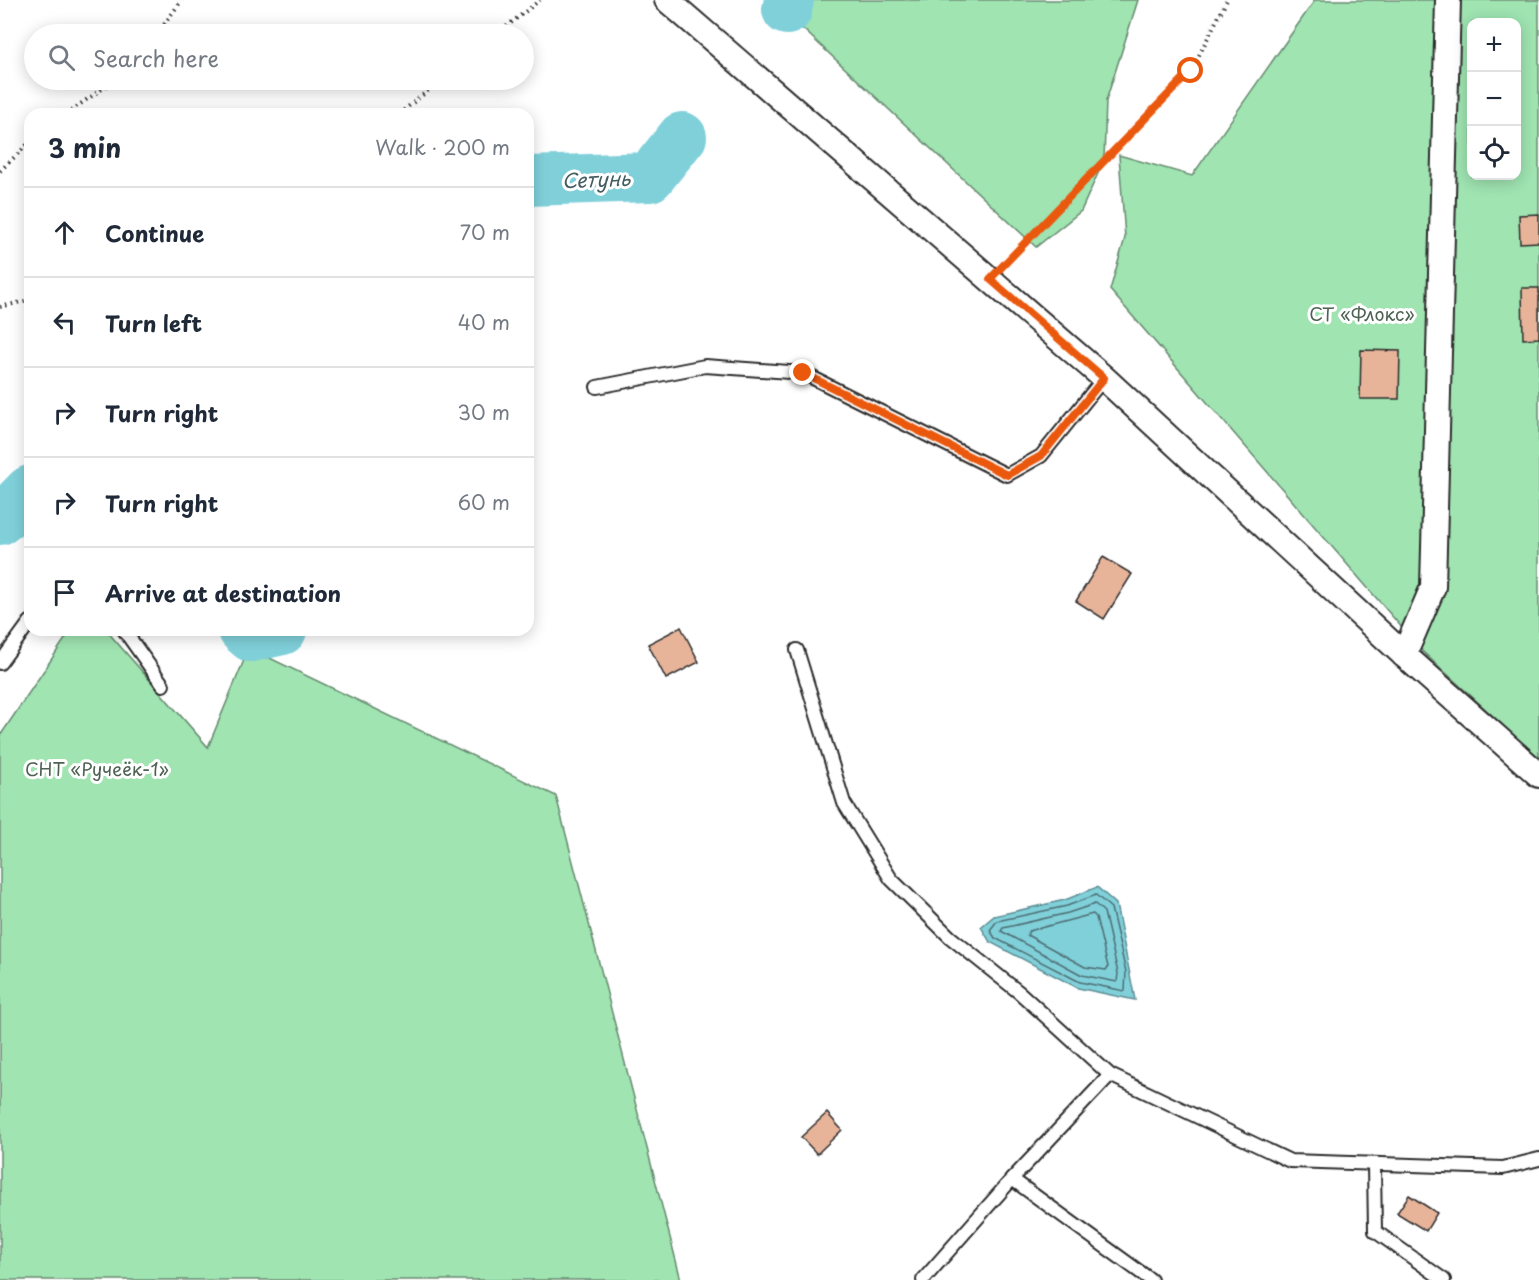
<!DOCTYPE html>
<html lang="en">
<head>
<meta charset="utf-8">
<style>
  body { margin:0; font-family:"Playpen Sans",sans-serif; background:#f2f2f3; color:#1f2937 }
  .controls { position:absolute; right:18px; top:18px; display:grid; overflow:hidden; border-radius:12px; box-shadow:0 3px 15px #0003 }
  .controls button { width:54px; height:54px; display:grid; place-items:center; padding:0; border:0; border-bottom:2px solid #e0e1e3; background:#fff; color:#1f2937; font:30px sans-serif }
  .stop { position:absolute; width:18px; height:18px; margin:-14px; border:4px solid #ea580c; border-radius:50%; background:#fff }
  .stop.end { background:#ea580c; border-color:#fff; box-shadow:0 2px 6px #0008 }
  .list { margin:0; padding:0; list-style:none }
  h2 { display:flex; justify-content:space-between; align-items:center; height:78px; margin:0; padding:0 24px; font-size:26px }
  h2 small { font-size:20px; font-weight:400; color:#747a83 }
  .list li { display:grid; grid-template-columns:39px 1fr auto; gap:18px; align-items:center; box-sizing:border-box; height:90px; padding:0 24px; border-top:2px solid #e0e1e3 }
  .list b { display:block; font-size:22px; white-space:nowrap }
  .list em { font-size:20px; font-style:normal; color:#747a83 }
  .icon { flex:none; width:33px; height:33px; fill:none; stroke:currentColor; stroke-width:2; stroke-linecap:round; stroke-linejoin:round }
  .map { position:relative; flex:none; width:1539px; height:1280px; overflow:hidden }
  .search { position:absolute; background:#fff; box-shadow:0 3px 15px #0003; left:24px; top:24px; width:510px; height:66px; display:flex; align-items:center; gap:15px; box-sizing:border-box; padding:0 21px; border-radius:33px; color:#747a83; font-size:22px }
  .panel { position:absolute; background:#fff; box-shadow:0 3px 15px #0003; left:24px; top:108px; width:510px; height:528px; border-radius:18px }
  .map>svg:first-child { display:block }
  .green { fill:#9fe4b1; stroke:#65886e; stroke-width:1.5; fill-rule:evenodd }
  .water { fill:#80d0da; stroke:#5e8e94; stroke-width:1.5 }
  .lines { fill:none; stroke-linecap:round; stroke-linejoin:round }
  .shore { stroke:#4d6d71; stroke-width:1.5 }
  .river { stroke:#80d0da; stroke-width:50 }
  .building { fill:#e7b49a; stroke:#2b2b2b; stroke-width:1.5 }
  .lane-casing { stroke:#2b2b2b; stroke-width:16 }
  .street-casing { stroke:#2b2b2b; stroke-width:28 }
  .path { stroke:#2b2b2b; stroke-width:4; stroke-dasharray:1.5 4.5; stroke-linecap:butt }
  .lane { stroke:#fff; stroke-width:12 }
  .street { stroke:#fff; stroke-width:24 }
  .route { stroke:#ea580c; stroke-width:8 }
  .labels { text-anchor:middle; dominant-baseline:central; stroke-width:6; stroke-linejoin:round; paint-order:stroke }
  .park-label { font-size:18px; fill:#4e6253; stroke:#fff }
  .water-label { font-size:20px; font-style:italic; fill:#445d60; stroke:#fff }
</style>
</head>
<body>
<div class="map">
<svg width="1539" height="1280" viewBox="0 0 1539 1280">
  <rect width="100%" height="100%" fill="#fff"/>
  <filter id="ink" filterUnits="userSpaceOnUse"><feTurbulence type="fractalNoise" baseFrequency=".0167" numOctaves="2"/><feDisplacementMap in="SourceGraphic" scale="12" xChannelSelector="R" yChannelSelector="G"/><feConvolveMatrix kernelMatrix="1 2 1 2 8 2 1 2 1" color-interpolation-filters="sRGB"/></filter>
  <g filter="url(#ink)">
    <g class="green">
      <polygon points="772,0 1138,0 1106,101 1104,160 1081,211 1036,247"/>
      <path d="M1315 0H1539V758L1423 652 1110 290 1125 238 1119 155 1192 176ZM1472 22H1516V176H1472Z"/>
      <polygon points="71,630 106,630 208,747 249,648 556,796 681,1280 0,1280 0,736"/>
    </g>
    <polygon class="water" points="1097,887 1116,904 1135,1000 1078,988 990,942 981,927 994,916 1065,900"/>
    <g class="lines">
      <g class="shore">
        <polygon points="1096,895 1111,908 1126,972 1125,991 1080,982 995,938 990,930 997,921 1067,906"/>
        <polygon points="1095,904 1104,912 1118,973 1117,982 1082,975 1001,931 1003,928 1068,913"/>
        <polygon points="1093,914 1096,917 1108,967 1106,970 1085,967 1027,935 1029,931"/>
      </g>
      <g class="river">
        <polyline points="787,10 789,0"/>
        <polyline points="528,181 650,177 682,137"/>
        <polyline points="0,520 30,490"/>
        <polyline points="243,630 251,637 282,630"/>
      </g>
    </g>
    <g class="building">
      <polygon points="1539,214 1539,242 1520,243 1519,215"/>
      <polygon points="1522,288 1539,288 1539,338 1523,339"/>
      <polygon points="1361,350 1400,351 1399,399 1360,399"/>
      <polygon points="1103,557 1132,574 1104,619 1076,601"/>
      <polygon points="681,627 699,662 666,679 648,644"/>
      <polygon points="827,1113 842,1130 817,1154 801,1137"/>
      <polygon points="1409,1195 1437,1213 1426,1231 1397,1213"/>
    </g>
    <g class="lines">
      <defs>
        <g id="lane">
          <polyline points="597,387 705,366 803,373 1007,475 1041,456 1104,378"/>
          <polyline points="124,630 163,685"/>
          <polyline points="797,650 844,803 891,879 950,937 1020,993 1110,1075 1290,1161 1503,1168 1539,1159"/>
          <polyline points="0,663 30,622"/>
          <polyline points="1374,1165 1375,1231 1444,1280"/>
          <polyline points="1012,1179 1151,1280"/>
          <polyline points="923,1280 1012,1179 1110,1075"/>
        </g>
        <g id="street">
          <polyline points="667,0 1104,378 1404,655 1539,775"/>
          <polyline points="1404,655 1433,587 1448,0"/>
        </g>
      </defs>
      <use href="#lane" class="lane-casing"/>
      <use href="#street" class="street-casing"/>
      <g class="path">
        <polyline points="157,34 182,0"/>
        <polyline points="497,34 540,0"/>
        <polyline points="66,114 115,80"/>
        <polyline points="399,114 441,80"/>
        <polyline points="0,171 30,142"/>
        <polyline points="1007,261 1191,71 1227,0"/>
        <polyline points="0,307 30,300"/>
      </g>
      <use href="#lane" class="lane"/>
      <use href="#street" class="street"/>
    </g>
  </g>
  <g class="lines" filter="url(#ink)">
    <polyline class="route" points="803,373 1007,475 1041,456 1104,378 990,279 1191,71"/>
  </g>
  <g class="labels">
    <g class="park-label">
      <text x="1362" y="313">СТ «Флокс»</text>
      <text x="97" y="768">СНТ «Ручеёк-1»</text>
    </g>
    <g class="water-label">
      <text transform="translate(596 179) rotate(-2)">Сетунь</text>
    </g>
  </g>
</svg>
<div class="controls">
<button>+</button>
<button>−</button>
<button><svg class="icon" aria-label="locate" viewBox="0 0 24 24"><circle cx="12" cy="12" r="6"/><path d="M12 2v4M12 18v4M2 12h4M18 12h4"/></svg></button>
</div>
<div class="stop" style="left:1191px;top:71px"></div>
<div class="stop end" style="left:803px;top:373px"></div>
<div class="search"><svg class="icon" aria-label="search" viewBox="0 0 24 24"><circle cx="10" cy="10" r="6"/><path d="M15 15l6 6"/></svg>Search here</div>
<section class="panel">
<h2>3 min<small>Walk · 200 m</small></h2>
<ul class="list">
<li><svg class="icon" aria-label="ahead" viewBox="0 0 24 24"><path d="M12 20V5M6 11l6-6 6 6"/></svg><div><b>Continue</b></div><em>70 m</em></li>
<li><svg class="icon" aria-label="left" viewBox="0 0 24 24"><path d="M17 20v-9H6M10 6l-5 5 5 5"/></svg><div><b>Turn left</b></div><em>40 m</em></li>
<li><svg class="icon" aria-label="right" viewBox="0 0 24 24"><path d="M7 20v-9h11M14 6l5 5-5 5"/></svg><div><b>Turn right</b></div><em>30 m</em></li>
<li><svg class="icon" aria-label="right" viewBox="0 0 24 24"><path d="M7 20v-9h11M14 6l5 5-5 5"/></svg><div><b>Turn right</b></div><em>60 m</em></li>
<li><svg class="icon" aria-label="arrive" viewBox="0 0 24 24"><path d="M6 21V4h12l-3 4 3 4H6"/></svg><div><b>Arrive at destination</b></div></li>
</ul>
</section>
</div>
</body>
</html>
